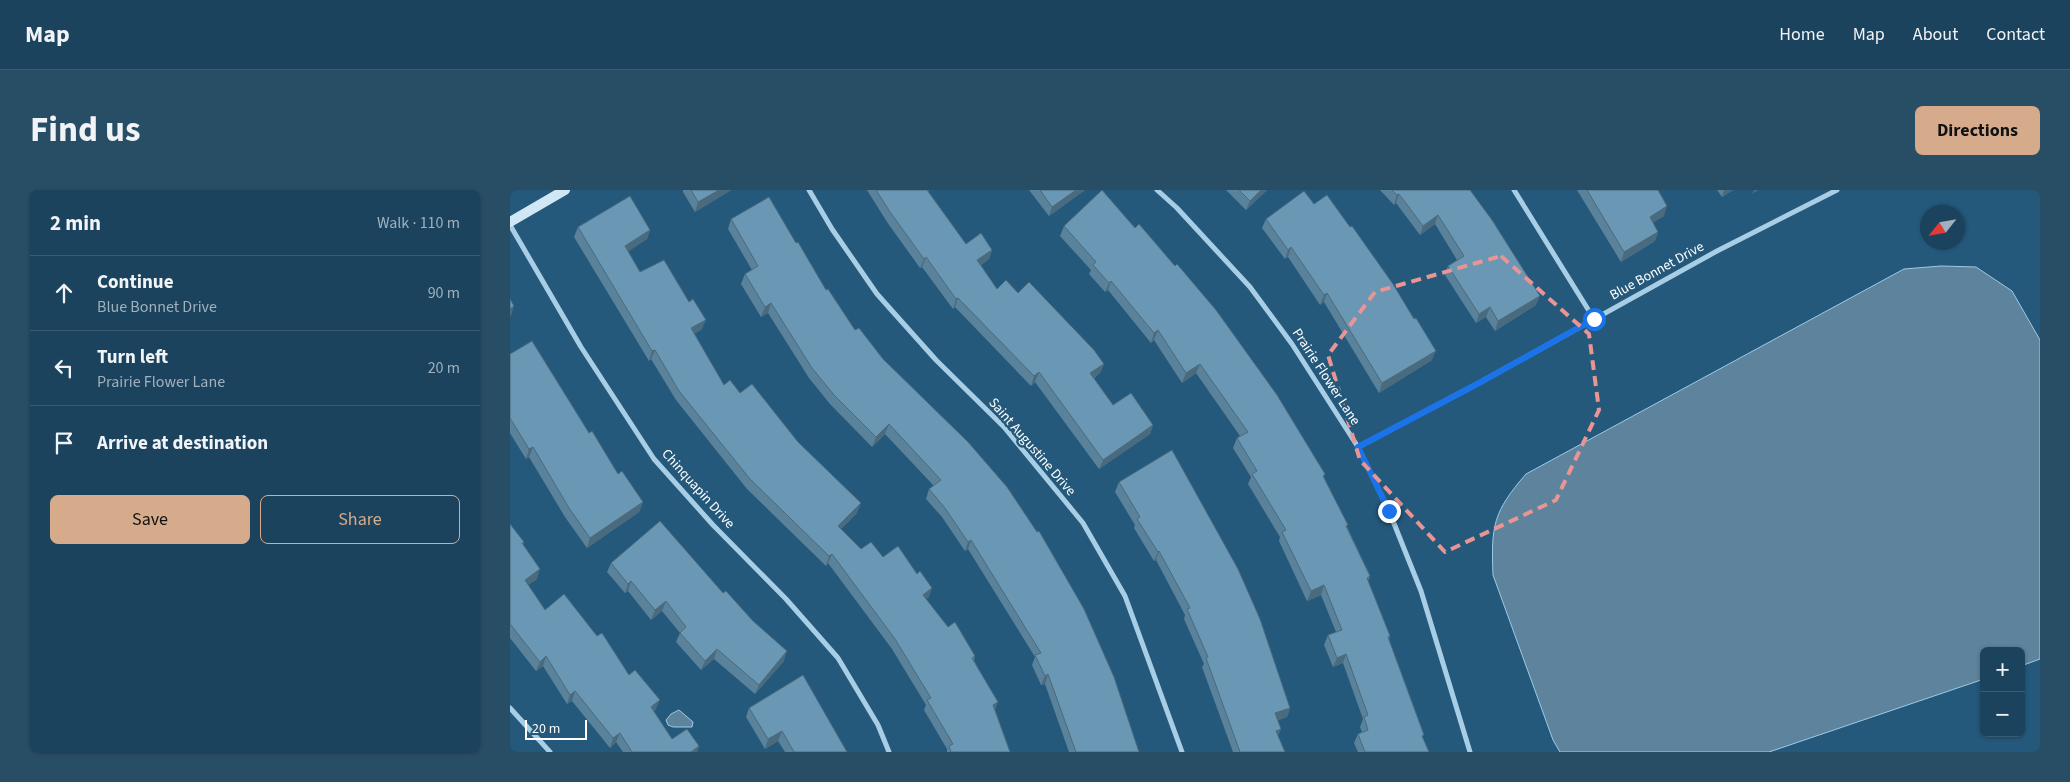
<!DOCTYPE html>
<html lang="en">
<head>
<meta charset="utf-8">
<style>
  body { margin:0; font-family:"Source Sans 3",sans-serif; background:#284e66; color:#f1f3f6 }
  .controls { position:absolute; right:15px; bottom:15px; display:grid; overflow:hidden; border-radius:8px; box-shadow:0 1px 4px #0004 }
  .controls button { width:45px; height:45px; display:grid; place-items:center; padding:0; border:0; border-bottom:1px solid #395c72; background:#1b435d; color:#f1f3f6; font:25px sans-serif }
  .compass { position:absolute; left:1410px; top:15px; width:45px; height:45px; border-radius:50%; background:#1b435d; box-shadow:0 1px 4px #0004; rotate:239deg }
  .scale { position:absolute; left:15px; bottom:12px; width:62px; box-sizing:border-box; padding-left:5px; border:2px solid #fff; border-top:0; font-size:14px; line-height:18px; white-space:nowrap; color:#fff; -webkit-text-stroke:4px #24597c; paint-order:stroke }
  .stop { position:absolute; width:15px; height:15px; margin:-11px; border:4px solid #1a73e8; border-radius:50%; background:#fff }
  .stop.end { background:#1a73e8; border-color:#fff; box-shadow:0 1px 5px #0008 }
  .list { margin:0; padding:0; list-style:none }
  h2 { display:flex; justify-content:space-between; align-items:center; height:65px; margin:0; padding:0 20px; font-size:21px }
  h2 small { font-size:16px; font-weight:400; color:#a0b0bc }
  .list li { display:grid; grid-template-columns:32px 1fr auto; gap:15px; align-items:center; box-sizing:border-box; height:75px; padding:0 20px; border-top:1px solid #395c72 }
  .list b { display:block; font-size:19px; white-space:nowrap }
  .list p { margin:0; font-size:16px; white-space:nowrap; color:#a0b0bc }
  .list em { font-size:16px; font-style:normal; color:#a0b0bc }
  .actions { display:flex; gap:10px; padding:15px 20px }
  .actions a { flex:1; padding:11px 0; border:1px solid #d6ab8b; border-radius:8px; text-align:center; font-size:18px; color:#d6ab8b }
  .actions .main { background:#d6ab8b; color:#111 }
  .icon { flex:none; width:28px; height:28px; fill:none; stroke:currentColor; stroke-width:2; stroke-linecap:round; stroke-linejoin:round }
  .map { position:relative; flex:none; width:1530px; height:562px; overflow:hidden; border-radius:8px }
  header { display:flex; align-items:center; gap:30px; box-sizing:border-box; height:70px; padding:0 25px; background:#1b435d; border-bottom:1px solid #395c72 }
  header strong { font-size:24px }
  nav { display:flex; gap:28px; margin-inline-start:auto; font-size:18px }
  .intro { display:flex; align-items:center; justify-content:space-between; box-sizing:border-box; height:120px; padding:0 30px }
  h1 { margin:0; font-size:35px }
  .button { padding:12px 22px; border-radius:8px; background:#d6ab8b; color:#111; font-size:18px; font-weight:700 }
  main { display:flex; gap:30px; padding:0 30px }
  aside { flex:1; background:#1b435d; border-radius:8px; box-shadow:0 1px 4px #0004 }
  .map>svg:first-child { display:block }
  .water { fill:#5e839d; stroke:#9ccbe6 }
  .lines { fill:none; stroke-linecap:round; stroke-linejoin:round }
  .street { stroke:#a8cee5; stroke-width:5 }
  .secondary { stroke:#d1e7f5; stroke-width:10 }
  .wall { fill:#5a829b }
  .shaded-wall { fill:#4a6a7e }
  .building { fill:#6997b4; stroke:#4a6a7e }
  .route { stroke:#1a73e8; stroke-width:6 }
  .marked { fill:none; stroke:#ea9494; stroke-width:4; stroke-dasharray:10 6; stroke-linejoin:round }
  .labels { text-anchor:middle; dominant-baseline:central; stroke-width:5; stroke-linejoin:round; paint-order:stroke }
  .street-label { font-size:14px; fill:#fff; stroke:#24597c }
</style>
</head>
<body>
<header>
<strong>Map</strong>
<nav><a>Home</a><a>Map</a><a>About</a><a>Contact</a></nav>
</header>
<div class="intro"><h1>Find us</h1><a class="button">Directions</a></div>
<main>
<aside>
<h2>2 min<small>Walk · 110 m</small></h2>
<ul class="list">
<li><svg class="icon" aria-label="ahead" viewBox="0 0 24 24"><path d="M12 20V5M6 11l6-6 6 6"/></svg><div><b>Continue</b><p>Blue Bonnet Drive</p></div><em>90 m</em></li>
<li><svg class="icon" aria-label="left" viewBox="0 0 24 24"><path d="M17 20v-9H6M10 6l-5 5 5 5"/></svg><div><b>Turn left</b><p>Prairie Flower Lane</p></div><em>20 m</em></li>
<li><svg class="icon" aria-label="arrive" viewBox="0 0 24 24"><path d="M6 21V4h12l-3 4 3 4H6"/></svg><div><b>Arrive at destination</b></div></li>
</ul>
<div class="actions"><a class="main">Save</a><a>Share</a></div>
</aside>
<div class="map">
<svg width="1530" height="562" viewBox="0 0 1530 562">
  <rect width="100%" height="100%" fill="#24597c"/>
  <g class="water">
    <path d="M1431 76 1466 77 1502 101 1530 150V469L1511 476V461H1474V489L1259 562H1050L1043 550 983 385C981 336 983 322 1016 284L1394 79Z"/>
    <polygon points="169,520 183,532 182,537 163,537 158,535 156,530 161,524"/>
  </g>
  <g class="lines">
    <g class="street">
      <polyline points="299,0 322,39 367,104 426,170 494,237 573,333 615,406 672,562"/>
      <polyline points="647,0 667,18 740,97 782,154 848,257 879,321 911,401 960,562"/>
      <polyline points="1004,0 1084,129"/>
      <polyline points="0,35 71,157 144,269 203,335 276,409 328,468 368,535 379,562"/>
      <polyline points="848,257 969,193 1207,61 1327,0"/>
      <polyline points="0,518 40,562"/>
    </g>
    <polyline class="secondary" points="0,32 55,0"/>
  </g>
  <g class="wall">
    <polygon points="173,0 221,0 185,22 173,2"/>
    <polygon points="357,0 419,0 418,1 456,54 482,60 479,69 471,75 487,99 508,103 594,174 590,183 584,188 603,215 643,235 640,244 589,279 525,192 521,196 445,117 443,119 412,77 410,78 377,32"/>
    <polygon points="519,0 575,0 539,26"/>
    <polygon points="716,0 757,0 736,20"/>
    <polygon points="870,0 960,0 1026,115 985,141 976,127 966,133 935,85 938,76 947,70 925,34 910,45 886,13 884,15"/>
    <polygon points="1067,0 1148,0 1154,26 1143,32 1148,42 1145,51 1111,72"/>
    <polygon points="1207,0 1223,0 1212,7"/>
    <polygon points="804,14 922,170 869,203 814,112 810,115 778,67 775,69 752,38 756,29"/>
    <polygon points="221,29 286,53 316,100 345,140 629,562 559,562 535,494 531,495 522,475 525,467 458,359 455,361 432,327 416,309 419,299 424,296 375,244 362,257 320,214 299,188 258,123 251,127 231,94 235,84 242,80 218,39"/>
    <polygon points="554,36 815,284 814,287 860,386 858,391 880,446 879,450 913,548 919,562 848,562 844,553 848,544 852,542 850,537 853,529 833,473 823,477 814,455 818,445 826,442 811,405 797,411 769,351 770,347 738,294 741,287 723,258 727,248 730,246 686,183 672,193 644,150 641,153 598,100 595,102 579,84 581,80 550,46"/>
    <polygon points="68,37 140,40 137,49 118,61 130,82 192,139 184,144 214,195 230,203 288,252 347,323 331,339 351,359 373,367 419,407 416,409 438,437 465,466 464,470 485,520 500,562 437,562 437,559 414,520 416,515 382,459 318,373 316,376 237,299 166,210 141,169 139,171 64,47"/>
    <polygon points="0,164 79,243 108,284 133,312 129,322 77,358 55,327 19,267 16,269 0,243"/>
    <polygon points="609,292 780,518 777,527 768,530 768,547 775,562 723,562 692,477 694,474 674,429 675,425 646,370 644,371 624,338 625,335 605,302"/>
    <polygon points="0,334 14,352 13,355 27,389 18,395 35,420 87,446 146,519 143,522 162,549 189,556 187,562 113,562 106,552 100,558 62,511 57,514 33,476 26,481 0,448"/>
    <polygon points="101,373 213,403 274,471 245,504 204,469 191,480 166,452 170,443 152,421 141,430 118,401 115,403 97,382"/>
    <polygon points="239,518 337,562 275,562 268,551 255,559 236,527"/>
  </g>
  <g class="shaded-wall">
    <polygon points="209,0 221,0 185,22 188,12"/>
    <polygon points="566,0 575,0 539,26 542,17"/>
    <polygon points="751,0 757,0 736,20 740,11"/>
    <polygon points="1214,0 1223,0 1212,7"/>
    <polygon points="1244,0 1249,0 1242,4"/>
    <polygon points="889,4 886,13 884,15 887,5"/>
    <polygon points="1157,16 1154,26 1136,37 1140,27"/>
    <polygon points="928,25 925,34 910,45 913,36"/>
    <polygon points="140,40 137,49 112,66 115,56"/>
    <polygon points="1148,42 1145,51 1111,72 1114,62"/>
    <polygon points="781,57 778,67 775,69 778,60"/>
    <polygon points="482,60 479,69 464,80 467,70"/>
    <polygon points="416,67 412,77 410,78 414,69"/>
    <polygon points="601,91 598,100 595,102 599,93"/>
    <polygon points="817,103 814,112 810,115 814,105"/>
    <polygon points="1030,106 1026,115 985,141 988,131"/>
    <polygon points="448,108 445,117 443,119 446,109"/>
    <polygon points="261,113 258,123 251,127 255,117"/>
    <polygon points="4,116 1,126 0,126 0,119"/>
    <polygon points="980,117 976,127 966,133 969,124"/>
    <polygon points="196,130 192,139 177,148 181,138"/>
    <polygon points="648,140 644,150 641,153 644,143"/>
    <polygon points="145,160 141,169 139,171 142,161"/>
    <polygon points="926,161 922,170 869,203 872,193"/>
    <polygon points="594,174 590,183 577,192 580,183"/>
    <polygon points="690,174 686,183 672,193 676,183"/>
    <polygon points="529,182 525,192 521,196 524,186"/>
    <polygon points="379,234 375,244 362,257 366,247"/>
    <polygon points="643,235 640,244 589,279 593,270"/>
    <polygon points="23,257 19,267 16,269 19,259"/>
    <polygon points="133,312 129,322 77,358 80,348"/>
    <polygon points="351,313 347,323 325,345 328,336"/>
    <polygon points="461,350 458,359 455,361 458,352"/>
    <polygon points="649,361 646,370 644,371 648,362"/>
    <polygon points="322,364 318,373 316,376 319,366"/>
    <polygon points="30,379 27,389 11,400 15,390"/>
    <polygon points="121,391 118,401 115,403 118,394"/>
    <polygon points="814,395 811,405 797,411 801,401"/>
    <polygon points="422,398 419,407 409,414 413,405"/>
    <polygon points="156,411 152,421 141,430 145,420"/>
    <polygon points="207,459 204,469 191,480 195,471"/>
    <polygon points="277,461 274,471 245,504 249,495"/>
    <polygon points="836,464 833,473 823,477 827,468"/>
    <polygon points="36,466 33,476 26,481 30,472"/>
    <polygon points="538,484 535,494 531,495 535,486"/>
    <polygon points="65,501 62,511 57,514 60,505"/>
    <polygon points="150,510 146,519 137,527 141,517"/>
    <polygon points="488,512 485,521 483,515"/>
    <polygon points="780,518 777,527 762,533 765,523"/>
    <polygon points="771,539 767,549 766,541"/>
    <polygon points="272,541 268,551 255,559 258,549"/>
    <polygon points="110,543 106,552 100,558 103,548"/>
    <polygon points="189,556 187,562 181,562"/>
  </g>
  <g class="building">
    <polygon points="181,0 209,0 188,12"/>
    <polygon points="366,0 417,0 456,54 471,43 482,60 467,70 487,99 496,90 508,103 519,92 584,160 594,174 580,183 603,215 621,203 643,235 593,270 529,182 524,186 448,108 446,109 416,67 414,69 380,22"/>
    <polygon points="530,0 566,0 542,17"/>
    <polygon points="592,0 625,38 629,34 665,76 667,74 706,120 767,205 815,284 813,286 838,335 836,336 860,386 857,388 880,446 878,447 914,545 912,546 919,562 855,562 848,544 858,540 854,527 858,525 836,464 827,468 818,445 832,440 814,395 801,401 772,342 776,340 742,284 747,281 727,248 738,242 690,174 676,183 648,140 644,143 601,91 599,93 583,75 586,72 554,36"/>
    <polygon points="729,0 751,0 740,11"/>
    <polygon points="882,0 960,0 982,30 1030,106 988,131 980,117 969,124 938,76 954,66 928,25 913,36 889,4 887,5"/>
    <polygon points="1077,0 1148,0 1157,16 1140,27 1148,42 1114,62"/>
    <polygon points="794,1 804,14 817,5 840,37 842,36 883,94 904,129 906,128 926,161 872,193 817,103 814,105 781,57 778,60 756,29"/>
    <polygon points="120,6 140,40 115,56 130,82 154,70 179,112 183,109 196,130 181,138 214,195 220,190 230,203 242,194 288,252 351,313 328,336 351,359 361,352 373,367 388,356 407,384 410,381 422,398 413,405 438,437 445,432 465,466 462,468 488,512 483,515 500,562 441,562 439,556 443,554 417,510 421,508 385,449 322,364 319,366 240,289 169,201 145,160 142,161 68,37"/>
    <polygon points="259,7 286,53 288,52 316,100 318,99 345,140 349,138 373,169 458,252 497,297 527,342 529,341 574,419 604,487 629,562 566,562 538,484 535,486 525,465 531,463 461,350 458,352 435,318 419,299 431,290 379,234 366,247 324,205 302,178 261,113 255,117 235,84 248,76 221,29"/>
    <polygon points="0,109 4,116 0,119"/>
    <polygon points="22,151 79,243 82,241 108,284 112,281 133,312 80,348 59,318 23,257 19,259 0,228 0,164"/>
    <polygon points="662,260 728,379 750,429 780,518 765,523 771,539 766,541 775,562 730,562 696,468 698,467 677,419 680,418 649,361 648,362 627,329 630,327 609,292"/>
    <polygon points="150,331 213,403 216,401 243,431 277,461 249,495 207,459 195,471 170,443 176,437 156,411 145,420 121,391 118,394 101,373"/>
    <polygon points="0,334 14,352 12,353 30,379 15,390 35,420 54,404 87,446 92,443 119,485 125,480 150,510 141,517 162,549 177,539 189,556 181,562 122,562 110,543 103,548 65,501 60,505 36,466 30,472 0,434"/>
    <polygon points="293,485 337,562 284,562 272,541 258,549 239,518"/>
  </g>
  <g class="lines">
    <polyline class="route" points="879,321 848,257 969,193 1084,129"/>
  </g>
  <path class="marked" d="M991 66 1079 144 1089 220 1046 310 935 362 850 270 818 165 865 102Z"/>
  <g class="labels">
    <g class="street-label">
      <text transform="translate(1147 81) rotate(-29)">Blue Bonnet Drive</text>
      <text transform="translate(816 187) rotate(57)">Prairie Flower Lane</text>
      <text transform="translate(522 257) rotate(49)">Saint Augustine Drive</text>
      <text transform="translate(188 299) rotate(48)">Chinquapin Drive</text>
    </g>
  </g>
</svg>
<div class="controls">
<button>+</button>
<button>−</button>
</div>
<svg class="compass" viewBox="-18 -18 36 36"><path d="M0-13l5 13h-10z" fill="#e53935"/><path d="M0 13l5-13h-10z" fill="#a0b0bc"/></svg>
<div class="scale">20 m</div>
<div class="stop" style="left:1084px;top:129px"></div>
<div class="stop end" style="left:879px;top:321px"></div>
</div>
</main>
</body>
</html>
